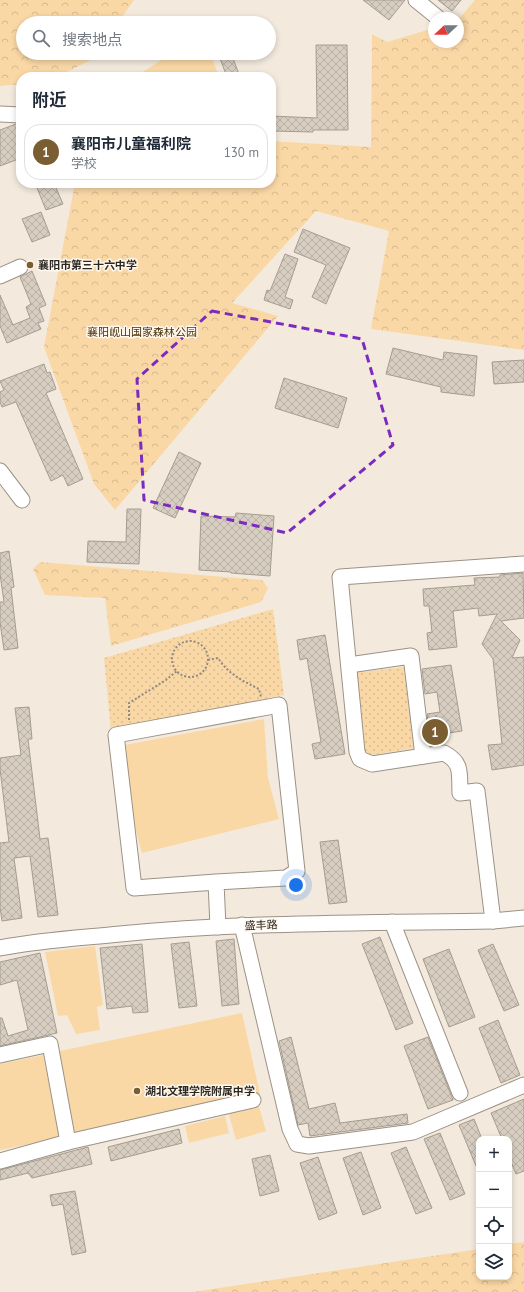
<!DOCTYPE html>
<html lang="zh">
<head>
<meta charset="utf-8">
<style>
  body { margin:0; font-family:"PT Sans","Noto Sans SC",sans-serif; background:#f2f2f3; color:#1f2937 }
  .controls { position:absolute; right:12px; bottom:12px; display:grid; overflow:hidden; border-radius:8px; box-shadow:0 2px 6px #0003 }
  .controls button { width:36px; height:36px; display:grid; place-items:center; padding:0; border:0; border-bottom:1px solid #e0e1e3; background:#fff; color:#1f2937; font:20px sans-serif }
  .compass { position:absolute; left:428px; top:12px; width:36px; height:36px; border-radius:50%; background:#fff; box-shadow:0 2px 6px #0003; rotate:248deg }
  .you { position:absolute; left:296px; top:885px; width:14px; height:14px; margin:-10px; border:3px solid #fff; border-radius:50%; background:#1a73e8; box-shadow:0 0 0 6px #1a73e833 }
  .badge { display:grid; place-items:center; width:26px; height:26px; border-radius:50%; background:#7a5d30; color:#fff; font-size:13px; font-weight:700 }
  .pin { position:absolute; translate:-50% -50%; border:2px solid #fff; box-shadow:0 1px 4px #0006 }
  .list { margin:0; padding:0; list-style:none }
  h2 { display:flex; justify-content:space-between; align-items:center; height:52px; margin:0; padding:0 16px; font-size:17px }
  h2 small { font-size:13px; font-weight:400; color:#747a83 }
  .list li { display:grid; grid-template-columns:26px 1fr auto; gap:12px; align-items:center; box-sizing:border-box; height:56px; margin:0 8px 8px; padding:0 8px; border:1px solid #e0e1e3; border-radius:16px }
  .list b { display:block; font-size:15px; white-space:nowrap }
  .list p { margin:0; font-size:13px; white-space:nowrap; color:#747a83 }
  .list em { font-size:13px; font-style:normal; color:#747a83 }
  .icon { flex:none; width:22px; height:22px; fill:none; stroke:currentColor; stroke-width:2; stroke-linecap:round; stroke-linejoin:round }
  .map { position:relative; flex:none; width:524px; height:1292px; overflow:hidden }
  .search { position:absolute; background:#fff; box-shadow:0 2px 6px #0003; left:16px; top:16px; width:260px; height:44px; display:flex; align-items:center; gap:10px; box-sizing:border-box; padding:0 14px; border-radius:22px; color:#747a83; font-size:15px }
  .panel { position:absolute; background:#fff; box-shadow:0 2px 6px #0003; left:16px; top:72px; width:260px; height:116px; border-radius:16px }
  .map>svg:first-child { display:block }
  .grass { fill:#fad8a6 }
  .forest { fill:url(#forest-crowns) }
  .park { fill:url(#park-dots) }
  .building { fill:url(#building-cross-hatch); stroke:#a69d91 }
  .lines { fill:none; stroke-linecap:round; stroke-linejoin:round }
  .minor-casing { stroke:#9b9286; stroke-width:17 }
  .path { stroke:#908a81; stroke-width:2; stroke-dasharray:2 2; stroke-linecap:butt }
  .minor { stroke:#fff; stroke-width:15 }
  .marked { fill:none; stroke:#7b2cbf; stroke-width:3; stroke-dasharray:8 5; stroke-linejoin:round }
  .poi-dot { fill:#7a5d30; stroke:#fff7ed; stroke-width:1.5 }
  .labels { text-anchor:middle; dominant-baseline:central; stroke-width:3; stroke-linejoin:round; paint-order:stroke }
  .poi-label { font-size:11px; font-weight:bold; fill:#2b2823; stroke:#fff7ed; text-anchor:start }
  .park-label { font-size:11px; fill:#4a330c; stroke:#fff7ed }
  .street-label { font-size:11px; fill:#2b2823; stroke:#fff7ed }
</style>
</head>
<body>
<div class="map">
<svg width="524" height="1292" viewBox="0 0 524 1292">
  <defs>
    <pattern id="forest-crowns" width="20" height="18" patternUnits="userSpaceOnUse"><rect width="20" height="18" fill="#fad8a6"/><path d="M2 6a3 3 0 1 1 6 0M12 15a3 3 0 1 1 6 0" fill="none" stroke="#d6b98f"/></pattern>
    <pattern id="park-dots" width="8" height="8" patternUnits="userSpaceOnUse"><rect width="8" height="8" fill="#fad8a6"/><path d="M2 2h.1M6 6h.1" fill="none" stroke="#d6b98f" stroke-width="1.8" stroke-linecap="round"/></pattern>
    <pattern id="building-cross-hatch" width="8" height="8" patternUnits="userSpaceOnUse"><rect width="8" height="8" fill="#d7cec1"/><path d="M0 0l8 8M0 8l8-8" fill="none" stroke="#b9b1a6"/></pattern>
  </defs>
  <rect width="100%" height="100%" fill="#f3eadd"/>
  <g class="grass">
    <polygon points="172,53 210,53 219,77 135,77"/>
    <polygon points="264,719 268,778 279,819 142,853 131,812 124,745"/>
    <polygon points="95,946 103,1005 97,1007 100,1030 76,1034 67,1015 58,1016 45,952"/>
    <polygon points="242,1013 260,1094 70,1135 55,1052"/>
    <polygon points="43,1055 60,1138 0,1150 0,1064"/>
    <polygon points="258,1103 266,1131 236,1140 228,1111"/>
    <polygon points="225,1116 229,1133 189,1143 185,1126"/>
  </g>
  <g class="forest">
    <polygon points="0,0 134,0 118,23 23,23 23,53 97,53 93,59 56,77 21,77 21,84 0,86"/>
    <polygon points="475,0 524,0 524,350 371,329 389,231 316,211 232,303 278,316 115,510 94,484 44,347 75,183 271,183 271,141 371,147 372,34 387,42 434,28 434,42 458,42 458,20"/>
    <polygon points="40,562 262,580 268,588 261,602 111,646 105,598 45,595 33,569"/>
    <polygon points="524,1242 524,1292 192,1292 479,1249 479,1277 509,1277 509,1244"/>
  </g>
  <g class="park">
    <polygon points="273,609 284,695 111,731 104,658"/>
    <polygon points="404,667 414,748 365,756 353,673"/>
  </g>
  <g class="building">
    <polygon points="363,0 405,0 389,20"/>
    <polygon points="438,0 461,0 452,11"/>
    <polygon points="316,45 347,45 348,130 313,130 313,132 271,131 271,116 317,118"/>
    <polygon points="218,53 231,53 240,77 227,77"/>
    <polygon points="16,124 21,124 21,158 0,166 0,130"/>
    <polygon points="35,183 54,183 63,204 46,210"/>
    <polygon points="41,212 50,235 32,242 22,219"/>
    <polygon points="303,229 350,248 326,304 312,297 326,265 294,252"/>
    <polygon points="285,254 298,259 285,297 293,300 290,309 264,300 267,290 270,291"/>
    <polygon points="32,271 46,305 39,308 44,321 38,323 41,329 7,343 0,326 0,295 13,325 30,318 26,307 31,304 20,277"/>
    <polygon points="393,348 443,360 444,352 477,356 474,396 441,392 441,387 386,374"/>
    <polygon points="524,360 524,382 494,384 492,362"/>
    <polygon points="44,364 47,373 50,372 56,389 46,393 83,479 68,486 63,475 51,481 16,402 2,407 0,402 0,392 4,390 0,381"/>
    <polygon points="284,378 347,398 338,428 275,408"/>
    <polygon points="179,452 201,463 175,518 153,508"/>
    <polygon points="127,509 141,509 139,564 87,562 88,541 126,542"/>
    <polygon points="236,513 274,516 270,576 231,573 231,572 199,570 201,516 235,517"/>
    <polygon points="9,551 14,587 11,588 18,648 4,650 0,622 0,602 4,602 0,574 0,553"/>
    <polygon points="523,573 524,618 501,621 520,640 512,658 524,657 524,765 492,770 488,745 502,744 493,659 482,644 497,614 479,616 478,608 453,611 457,647 429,650 427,633 432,632 429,606 424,606 423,589 475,585 474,578 500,577 500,575"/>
    <polygon points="325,635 345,754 315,759 312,744 321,742 307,658 300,660 297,640"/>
    <polygon points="451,665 462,731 430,736 427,714 440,712 437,692 425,694 422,669"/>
    <polygon points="29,707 32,739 28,739 40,839 48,838 58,915 38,917 30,856 14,858 22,918 2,921 0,907 0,843 9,842 0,769 0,758 21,755 15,708"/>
    <polygon points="338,840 347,902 329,904 320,842"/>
    <polygon points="380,937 413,1023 396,1030 362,944"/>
    <polygon points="234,939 239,1004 222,1006 216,941"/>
    <polygon points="189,942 197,1006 179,1008 171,944"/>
    <polygon points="142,944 148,1012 133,1013 132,1006 107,1009 100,948"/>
    <polygon points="493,944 519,1005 504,1011 478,950"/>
    <polygon points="449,949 475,1017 449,1027 423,959"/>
    <polygon points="40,953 57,1033 0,1046 0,1018 2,1018 8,1036 28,1030 17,980 0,985 0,962"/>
    <polygon points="498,1020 520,1075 501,1083 479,1028"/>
    <polygon points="291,1037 309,1109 335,1103 340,1123 407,1114 408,1123 310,1136 308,1123 298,1125 279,1041"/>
    <polygon points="428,1037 453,1100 428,1109 404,1046"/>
    <polygon points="524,1099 524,1171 516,1174 509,1157 509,1139 502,1139 491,1113"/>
    <polygon points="474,1119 482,1139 479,1139 479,1173 459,1125"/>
    <polygon points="179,1129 182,1143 111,1161 108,1147"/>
    <polygon points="440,1133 465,1194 450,1200 424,1139"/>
    <polygon points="88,1147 92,1164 32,1178 28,1173 0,1180 0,1170"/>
    <polygon points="406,1147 432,1208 416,1214 391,1153"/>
    <polygon points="361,1152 381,1208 363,1215 343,1158"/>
    <polygon points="270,1155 279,1191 260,1196 252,1159"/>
    <polygon points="318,1157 337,1213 319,1220 300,1163"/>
    <polygon points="75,1191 86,1252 72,1255 63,1204 52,1206 50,1195"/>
  </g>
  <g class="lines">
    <defs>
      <g id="minor">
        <polyline points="416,0 437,17"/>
        <polyline points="0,114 21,115"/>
        <polyline points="0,276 20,267"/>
        <polyline points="0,471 22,500"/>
        <polyline points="349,665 411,656 423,756"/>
        <polyline points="216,882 286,878 297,871 279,705 116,735 134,888 216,882 218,927"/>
        <path d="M493 921 477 791 460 793C459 773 463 763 444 753L372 764 360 759 357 752 340 577 524 564"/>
        <polyline points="392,922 460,1093"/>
        <polyline points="242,925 290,1129 297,1144 309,1146 413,1132 524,1085"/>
        <path d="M0 948C40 940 80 938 120 934 244 922 369 923 493 921L524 918"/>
        <polyline points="0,1055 50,1044 68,1142 0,1161"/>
        <polyline points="68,1142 253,1100"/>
      </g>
    </defs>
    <use href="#minor" class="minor-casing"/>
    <g class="path">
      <circle cx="190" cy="659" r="18"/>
      <path d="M208 660 218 658C228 674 243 681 259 689L261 697"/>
      <polyline points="129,720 129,703 166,680 177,671"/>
    </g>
    <use href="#minor" class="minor"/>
  </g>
  <path class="marked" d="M212 311 362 339 393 445 287 533 144 500 137 379Z"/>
  <g class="poi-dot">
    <circle cx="30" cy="265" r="4"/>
    <circle cx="137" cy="1091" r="4"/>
  </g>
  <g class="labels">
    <g class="poi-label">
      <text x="38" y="265">襄阳市第三十六中学</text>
      <text x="145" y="1091">湖北文理学院附属中学</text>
    </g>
    <g class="park-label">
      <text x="142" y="332">襄阳岘山国家森林公园</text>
    </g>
    <g class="street-label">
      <text transform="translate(261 925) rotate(-2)">盛丰路</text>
    </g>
  </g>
</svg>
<div class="controls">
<button>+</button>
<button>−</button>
<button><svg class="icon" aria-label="locate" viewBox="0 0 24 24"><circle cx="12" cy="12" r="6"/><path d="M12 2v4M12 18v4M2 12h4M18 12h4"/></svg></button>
<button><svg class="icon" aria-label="layers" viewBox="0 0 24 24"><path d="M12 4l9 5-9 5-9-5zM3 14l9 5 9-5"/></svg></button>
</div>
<svg class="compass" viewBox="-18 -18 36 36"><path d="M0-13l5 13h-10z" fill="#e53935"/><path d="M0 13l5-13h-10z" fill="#747a83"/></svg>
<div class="you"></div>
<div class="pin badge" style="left:435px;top:732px">1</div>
<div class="search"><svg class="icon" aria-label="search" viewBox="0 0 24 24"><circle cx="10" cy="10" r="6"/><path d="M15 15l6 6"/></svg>搜索地点</div>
<section class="panel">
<h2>附近<small></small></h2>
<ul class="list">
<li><span class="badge">1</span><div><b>襄阳市儿童福利院</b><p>学校</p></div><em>130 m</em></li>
</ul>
</section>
</div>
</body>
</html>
